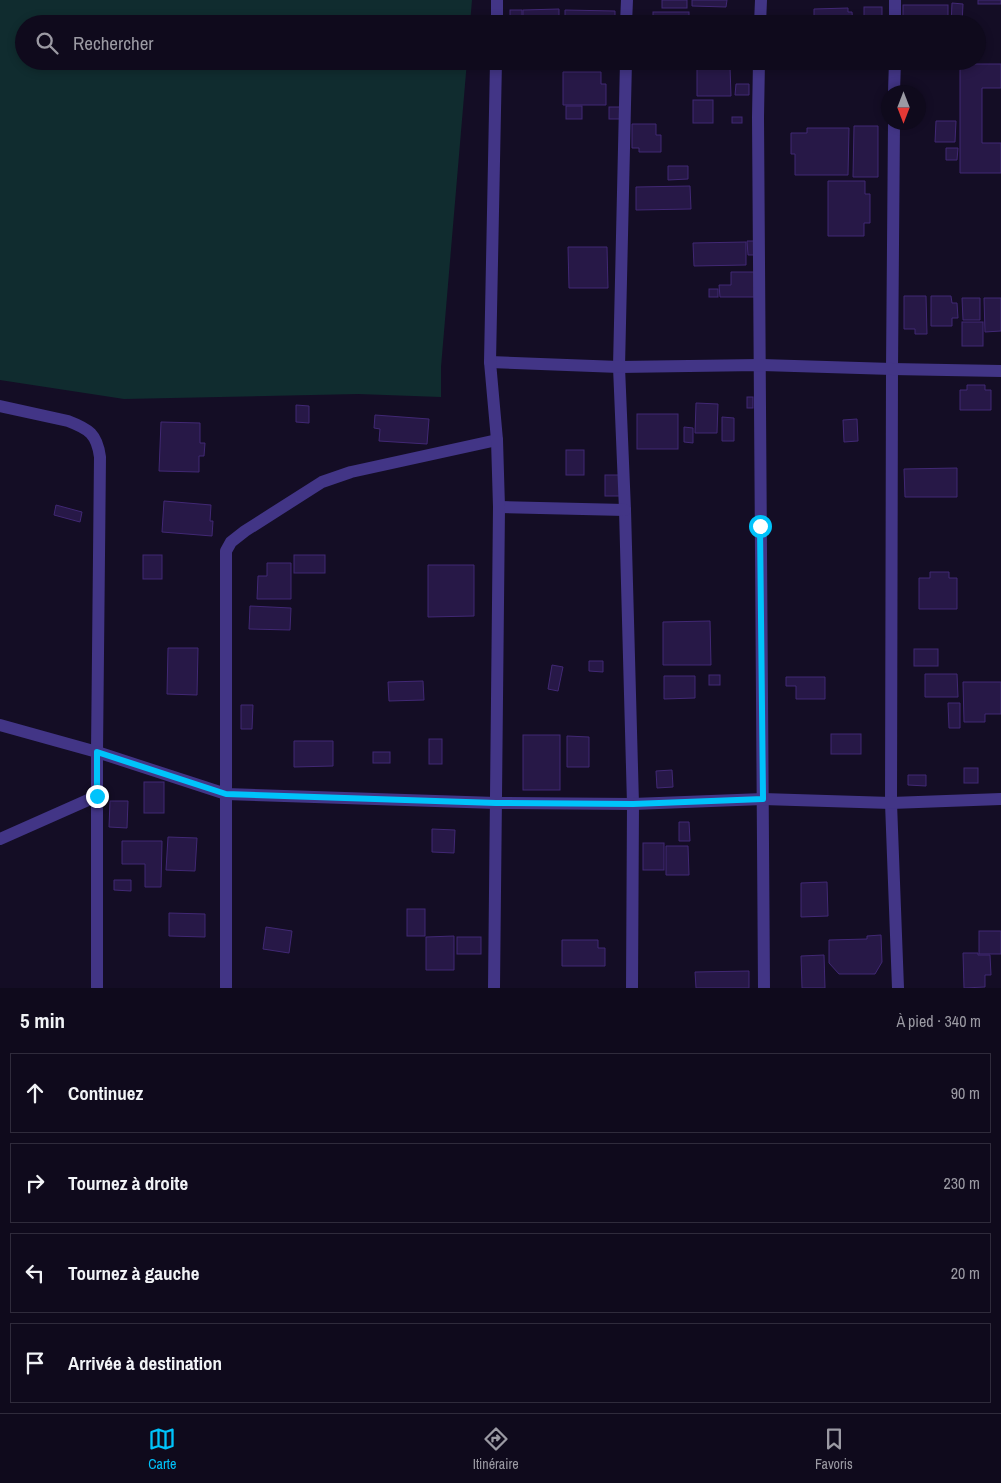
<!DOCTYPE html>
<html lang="fr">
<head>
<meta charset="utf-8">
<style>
  body { margin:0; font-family:"Archivo Narrow",sans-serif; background:#181325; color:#f1f3f6 }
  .compass { position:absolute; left:881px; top:85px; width:45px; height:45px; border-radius:50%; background:#0f0a1c; box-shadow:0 2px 8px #0003; rotate:180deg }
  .stop { position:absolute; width:15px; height:15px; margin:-11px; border:4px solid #00c3fb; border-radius:50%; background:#fff }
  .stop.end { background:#00c3fb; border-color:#fff; box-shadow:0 1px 5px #0008 }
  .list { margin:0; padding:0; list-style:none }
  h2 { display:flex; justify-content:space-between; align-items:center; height:65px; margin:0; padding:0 20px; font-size:21px }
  h2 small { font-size:16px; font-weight:400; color:#9b9aa3 }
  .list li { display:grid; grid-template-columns:32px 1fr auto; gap:15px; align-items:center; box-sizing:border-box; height:80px; margin:0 10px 10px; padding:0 10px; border:1px solid #2f2b3b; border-radius:0px }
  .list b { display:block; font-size:19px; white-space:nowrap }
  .list em { font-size:16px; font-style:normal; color:#9b9aa3 }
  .icon { flex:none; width:28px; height:28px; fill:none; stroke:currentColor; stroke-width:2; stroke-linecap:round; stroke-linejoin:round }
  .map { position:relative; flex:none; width:1001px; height:988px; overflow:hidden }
  .search { position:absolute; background:#0f0a1c; box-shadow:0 2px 8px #0003; left:15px; right:15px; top:15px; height:55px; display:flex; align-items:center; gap:12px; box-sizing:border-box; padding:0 18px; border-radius:28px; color:#9b9aa3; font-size:19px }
  .sheet { height:425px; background:#0f0a1c }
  nav { display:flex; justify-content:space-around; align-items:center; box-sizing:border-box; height:70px; border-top:1px solid #2f2b3b; background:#0f0a1c; font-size:14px; color:#9b9aa3 }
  nav a { display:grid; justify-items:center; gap:2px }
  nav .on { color:#00c3fb }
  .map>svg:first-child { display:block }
  .green { fill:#102c2f }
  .building { fill:#271847; stroke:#412874 }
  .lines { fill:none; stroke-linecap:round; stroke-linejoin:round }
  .minor { stroke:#423586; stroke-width:12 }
  .route { stroke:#00c3fb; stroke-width:6 }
</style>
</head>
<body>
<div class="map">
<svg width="1001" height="988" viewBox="0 0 1001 988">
  <rect width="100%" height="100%" fill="#140d25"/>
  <polygon class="green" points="0,0 472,0 470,24 24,24 24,61 467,61 441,367 441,397 358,394 124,399 0,380"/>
  <g class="building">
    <rect x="662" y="0" width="25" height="8"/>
    <polygon points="692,0 727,0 726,7 692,6"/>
    <rect x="978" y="0" width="23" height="4"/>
    <polygon points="952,3 963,4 962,24 951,24"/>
    <rect x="903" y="5" width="45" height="19"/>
    <rect x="864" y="7" width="18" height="17"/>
    <polygon points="848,8 848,12 852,12 853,24 814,24 814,9"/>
    <polygon points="559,9 559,24 523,24 523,10"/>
    <rect x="510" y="10" width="12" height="14"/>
    <polygon points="565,10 615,11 615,24 565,24"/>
    <rect x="653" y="12" width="36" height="12"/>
    <rect x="598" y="61" width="22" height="8"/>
    <rect x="691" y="61" width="50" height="4"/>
    <polygon points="960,64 1001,64 1001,88 982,88 982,143 1001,143 1001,173 960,173"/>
    <polygon points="730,67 731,96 697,96 697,68"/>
    <polygon points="563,72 601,72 601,84 606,84 606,105 563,105"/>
    <polygon points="736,84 749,84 749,95 735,95"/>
    <rect x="693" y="100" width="20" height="23"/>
    <rect x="566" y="106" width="16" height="13"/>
    <rect x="609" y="107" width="11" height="12"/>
    <rect x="732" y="117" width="10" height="6"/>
    <polygon points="936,121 956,121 955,142 935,142"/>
    <polygon points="632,124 656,124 656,135 661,135 661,152 639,152 639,148 632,148"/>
    <polygon points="854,126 878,126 878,177 853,177"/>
    <polygon points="807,128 849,128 848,175 795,175 795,154 791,154 791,133 807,133"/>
    <polygon points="946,148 958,148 957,160 946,160"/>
    <polygon points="668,166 688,166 688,179 668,180"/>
    <polygon points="828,181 865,181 865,194 870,194 870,223 864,223 864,236 828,236"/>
    <polygon points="690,186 691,209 636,210 636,187"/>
    <polygon points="747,241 754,241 754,255 748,255"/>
    <polygon points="746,242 746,265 694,266 693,243"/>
    <polygon points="568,247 607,247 608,288 569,288"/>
    <polygon points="731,272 754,272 754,297 720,297 719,285 731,285"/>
    <rect x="709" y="289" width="9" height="8"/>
    <polygon points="904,296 926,296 927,334 915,334 915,329 904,329"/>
    <polygon points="931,296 951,296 952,303 957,303 958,318 952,318 952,326 931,326"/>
    <polygon points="962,298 980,298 980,320 963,320"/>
    <polygon points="984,298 1001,298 1001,331 985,332"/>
    <rect x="962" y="322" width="21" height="24"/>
    <polygon points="967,385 985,385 985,390 991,390 991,410 960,410 960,390 967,390"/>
    <rect x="747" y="397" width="6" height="11"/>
    <polygon points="696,403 718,404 717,433 695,433"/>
    <polygon points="296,405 309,406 309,423 296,422"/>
    <rect x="637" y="414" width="41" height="35"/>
    <polygon points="375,415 429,419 427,444 379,441 380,429 374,428"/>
    <polygon points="722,417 734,418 734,441 722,441"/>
    <polygon points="857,419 858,441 844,442 843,420"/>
    <polygon points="161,422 200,423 200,443 205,443 204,456 199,456 199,472 159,471"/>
    <polygon points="684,427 693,428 693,443 684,442"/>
    <rect x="566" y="450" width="18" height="25"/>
    <polygon points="957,468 957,497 905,497 904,469"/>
    <rect x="605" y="475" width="17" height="21"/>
    <polygon points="164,501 211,505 210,521 213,521 212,536 162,532"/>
    <polygon points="56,505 82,512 80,522 54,515"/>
    <rect x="143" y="555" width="19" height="24"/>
    <rect x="294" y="555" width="31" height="18"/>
    <polygon points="267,563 291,563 291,599 257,599 258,576 267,576"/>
    <polygon points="428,565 474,565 474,616 428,617"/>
    <polygon points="930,572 949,572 949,578 957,578 957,609 919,609 919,578 930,578"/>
    <polygon points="250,606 291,608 290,630 249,629"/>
    <polygon points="710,621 711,665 663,665 663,622"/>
    <polygon points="168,648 198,648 197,695 167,694"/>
    <rect x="914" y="649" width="24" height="17"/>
    <polygon points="589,661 603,661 603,672 589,671"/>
    <polygon points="552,665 563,667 558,691 548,689"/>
    <polygon points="925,674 957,674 958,697 925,697"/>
    <rect x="709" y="675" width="11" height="10"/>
    <polygon points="664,676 695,676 695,698 664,699"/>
    <polygon points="786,677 825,677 825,699 796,699 796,686 786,686"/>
    <polygon points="423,681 424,700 389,701 388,682"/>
    <polygon points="963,682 1001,682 1001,714 985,714 985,722 964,722"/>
    <polygon points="948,703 960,703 960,728 949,728"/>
    <polygon points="241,705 253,705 252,729 241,729"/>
    <rect x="831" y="734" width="30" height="20"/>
    <rect x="523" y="735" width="37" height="55"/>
    <polygon points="567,736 589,737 589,767 567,767"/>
    <rect x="429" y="739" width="13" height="25"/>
    <polygon points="294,741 333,741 333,766 294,767"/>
    <rect x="373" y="752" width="17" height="11"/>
    <rect x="964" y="768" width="14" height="15"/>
    <polygon points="672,770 673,787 657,788 656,771"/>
    <polygon points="908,775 926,775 926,786 908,785"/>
    <rect x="144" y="782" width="20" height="31"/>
    <polygon points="110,801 128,801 127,828 109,827"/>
    <polygon points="679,822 689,822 690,841 679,841"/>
    <polygon points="432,829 455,830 454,853 432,852"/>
    <polygon points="168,837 197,838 195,871 166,870"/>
    <polygon points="122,841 162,841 161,887 145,887 145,864 122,864"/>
    <rect x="643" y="843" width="21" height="27"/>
    <polygon points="666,846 688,846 689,875 666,875"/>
    <polygon points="114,880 131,880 131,891 114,890"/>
    <polygon points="827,882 828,916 801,917 801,883"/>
    <rect x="407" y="909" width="18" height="27"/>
    <polygon points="169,913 205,914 205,937 169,936"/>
    <polygon points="266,927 292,931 289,953 263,949"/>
    <rect x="979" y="931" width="22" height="23"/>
    <polygon points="881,935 882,962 875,974 839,974 829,963 829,940 867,939 867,936"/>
    <polygon points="454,936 454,970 426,970 426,937"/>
    <rect x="457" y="937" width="24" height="17"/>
    <polygon points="562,940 598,940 598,948 605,948 605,966 562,966"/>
    <polygon points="963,953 978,953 978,955 990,955 991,975 985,975 985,987 964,988"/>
    <polygon points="824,955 825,988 802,988 801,956"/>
    <polygon points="749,971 749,988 696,988 695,972"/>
  </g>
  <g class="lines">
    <g class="minor">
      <polyline points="497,24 497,0"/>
      <polyline points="626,24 627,0"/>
      <polyline points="760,24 761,0"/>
      <polyline points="895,24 895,0"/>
      <polyline points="626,61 619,367 625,510 633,804 632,988"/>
      <polyline points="759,61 758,117 764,988"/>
      <polyline points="894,92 895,61"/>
      <polyline points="894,122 892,369 891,803 898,988"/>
      <polyline points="490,362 619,367 759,365 892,369 1001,371"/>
      <path d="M0 406 68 421C89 429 97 434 100 457L97 752V988"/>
      <polyline points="499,507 625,510"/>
      <polyline points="0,725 97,752 226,794 496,803 633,804 763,799 891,803 1001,799"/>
      <polyline points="0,839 97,796"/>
      <polyline points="226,988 226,551 231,542 245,531 322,482 351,472 497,440"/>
      <polyline points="494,988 499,507 497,440 490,362 496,61"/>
    </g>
  </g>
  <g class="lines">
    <polyline class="route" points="97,796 97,752 226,794 496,803 633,804 763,799 760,526"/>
  </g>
</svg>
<svg class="compass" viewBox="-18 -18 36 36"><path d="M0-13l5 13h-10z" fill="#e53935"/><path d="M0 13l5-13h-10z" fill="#9b9aa3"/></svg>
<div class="stop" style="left:760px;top:526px"></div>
<div class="stop end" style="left:97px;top:796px"></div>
<div class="search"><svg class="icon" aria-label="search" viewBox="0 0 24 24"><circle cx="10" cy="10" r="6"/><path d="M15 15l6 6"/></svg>Rechercher</div>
</div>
<section class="sheet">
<h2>5 min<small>À pied · 340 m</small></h2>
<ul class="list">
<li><svg class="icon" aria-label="ahead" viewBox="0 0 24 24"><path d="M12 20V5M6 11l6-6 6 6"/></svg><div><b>Continuez</b></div><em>90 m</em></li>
<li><svg class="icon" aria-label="right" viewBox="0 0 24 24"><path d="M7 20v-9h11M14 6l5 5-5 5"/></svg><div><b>Tournez à droite</b></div><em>230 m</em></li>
<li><svg class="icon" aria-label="left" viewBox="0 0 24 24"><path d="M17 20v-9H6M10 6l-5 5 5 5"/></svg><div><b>Tournez à gauche</b></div><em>20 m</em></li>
<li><svg class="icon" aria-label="arrive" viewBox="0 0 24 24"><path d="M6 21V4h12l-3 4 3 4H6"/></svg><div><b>Arrivée à destination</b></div></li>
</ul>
</section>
<nav>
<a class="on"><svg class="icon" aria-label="map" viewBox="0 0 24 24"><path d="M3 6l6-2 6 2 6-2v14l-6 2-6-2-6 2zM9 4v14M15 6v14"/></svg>Carte</a>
<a><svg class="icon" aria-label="directions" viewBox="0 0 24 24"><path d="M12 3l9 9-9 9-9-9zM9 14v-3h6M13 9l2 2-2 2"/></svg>Itinéraire</a>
<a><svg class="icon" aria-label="saved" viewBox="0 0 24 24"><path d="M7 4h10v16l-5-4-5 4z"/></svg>Favoris</a>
</nav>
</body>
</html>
